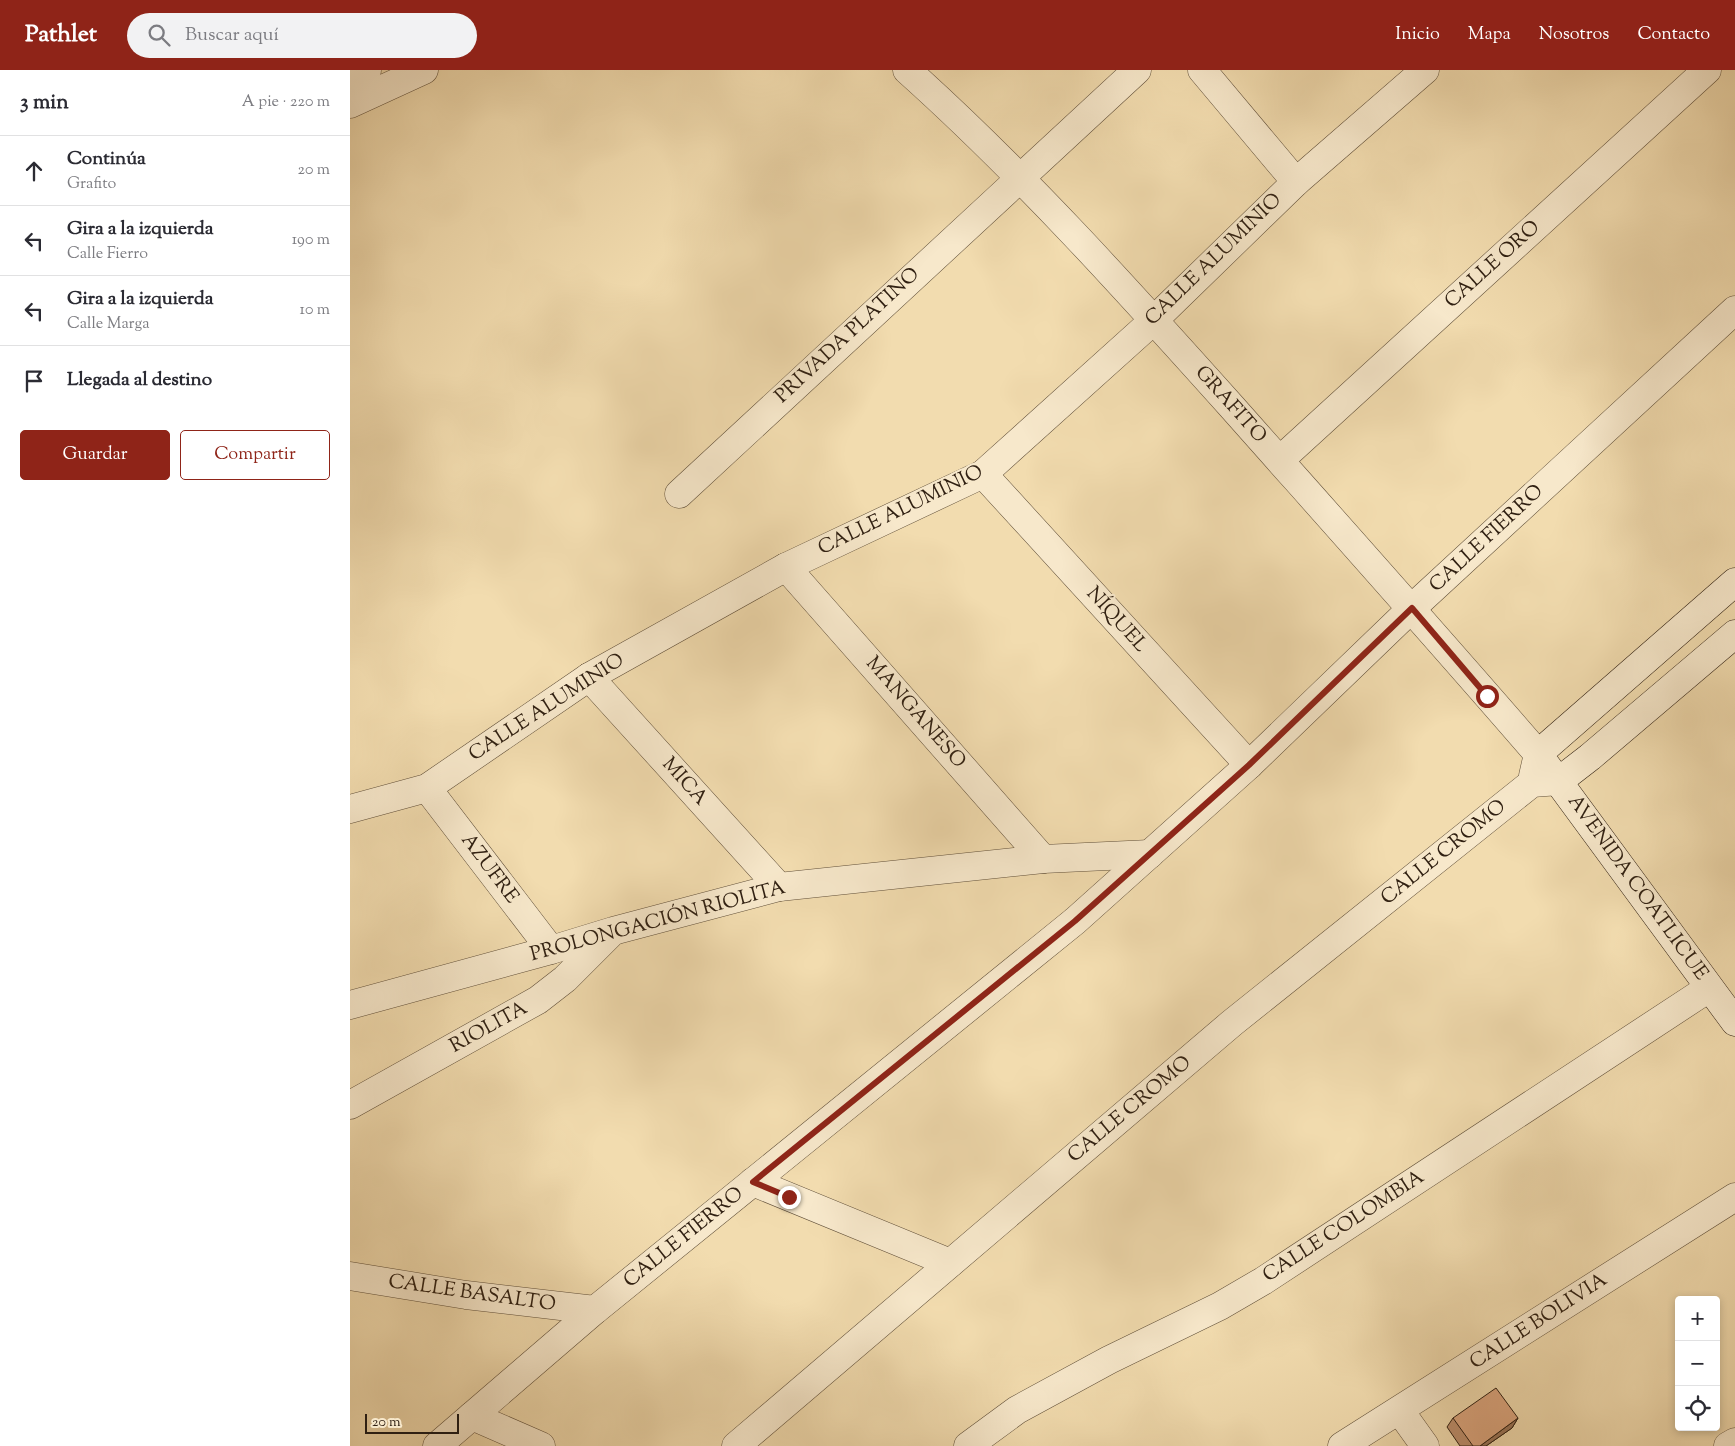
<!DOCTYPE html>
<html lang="es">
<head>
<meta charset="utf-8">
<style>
  body { margin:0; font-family:"Sorts Mill Goudy",serif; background:#f2f2f3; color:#2b2b33 }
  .controls { position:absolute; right:15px; bottom:15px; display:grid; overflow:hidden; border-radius:5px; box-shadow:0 2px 8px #0003 }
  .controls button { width:45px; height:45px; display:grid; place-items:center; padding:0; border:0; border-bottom:1px solid #e1e1e2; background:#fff; color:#2b2b33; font:25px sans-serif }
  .scale { position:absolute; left:15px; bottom:12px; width:94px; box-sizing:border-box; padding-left:5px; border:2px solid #302012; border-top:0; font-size:14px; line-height:18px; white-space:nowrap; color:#302012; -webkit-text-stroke:4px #f7e8cb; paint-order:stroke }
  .stop { position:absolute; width:15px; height:15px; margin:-11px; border:4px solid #8f2418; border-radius:50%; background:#fff }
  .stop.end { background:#8f2418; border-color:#fff; box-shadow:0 1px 5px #0008 }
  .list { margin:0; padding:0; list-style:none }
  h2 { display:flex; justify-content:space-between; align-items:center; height:65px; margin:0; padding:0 20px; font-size:21px }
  h2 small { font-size:16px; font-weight:400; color:#7c7c81 }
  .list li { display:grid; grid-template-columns:32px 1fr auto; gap:15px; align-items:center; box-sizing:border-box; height:70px; padding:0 20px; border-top:1px solid #e1e1e2 }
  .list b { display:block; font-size:19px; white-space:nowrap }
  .list p { margin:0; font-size:16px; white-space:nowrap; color:#7c7c81 }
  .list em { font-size:16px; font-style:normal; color:#7c7c81 }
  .actions { display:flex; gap:10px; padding:15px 20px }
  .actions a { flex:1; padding:11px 0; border:1px solid #8f2418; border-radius:5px; text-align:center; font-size:18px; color:#8f2418 }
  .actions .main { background:#8f2418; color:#fff }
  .icon { flex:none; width:28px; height:28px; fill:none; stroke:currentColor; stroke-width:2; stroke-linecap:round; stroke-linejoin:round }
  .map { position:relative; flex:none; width:1385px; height:1376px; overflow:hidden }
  header { display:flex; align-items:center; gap:30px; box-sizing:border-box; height:70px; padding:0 25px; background:#8f2418; color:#fff }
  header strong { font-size:24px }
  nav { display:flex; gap:28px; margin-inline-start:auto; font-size:18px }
  .search { width:350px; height:45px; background:#f2f2f3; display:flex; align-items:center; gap:12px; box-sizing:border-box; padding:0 18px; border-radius:28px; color:#7c7c81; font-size:19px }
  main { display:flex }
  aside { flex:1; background:#fff }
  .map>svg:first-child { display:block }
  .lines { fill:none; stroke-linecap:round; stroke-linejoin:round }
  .street-casing { stroke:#604f39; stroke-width:29 }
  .secondary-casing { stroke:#302012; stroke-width:29 }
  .street { stroke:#f7e8cb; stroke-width:28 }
  .secondary { stroke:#f7e8cb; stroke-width:28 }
  .wall { fill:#bc8e6c; stroke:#302012 }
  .shaded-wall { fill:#997458; stroke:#302012 }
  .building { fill:#dba57e; stroke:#302012 }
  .route { stroke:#8f2418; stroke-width:6 }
  .labels { text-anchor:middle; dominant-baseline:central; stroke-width:4; stroke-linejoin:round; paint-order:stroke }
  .street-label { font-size:20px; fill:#302012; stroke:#f7e8cb }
</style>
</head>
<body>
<header>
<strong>Pathlet</strong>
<div class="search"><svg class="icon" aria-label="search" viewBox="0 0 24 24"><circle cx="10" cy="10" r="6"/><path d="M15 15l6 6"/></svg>Buscar aquí</div>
<nav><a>Inicio</a><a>Mapa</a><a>Nosotros</a><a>Contacto</a></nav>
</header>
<main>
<aside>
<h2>3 min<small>A pie · 220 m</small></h2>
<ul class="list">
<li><svg class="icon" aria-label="ahead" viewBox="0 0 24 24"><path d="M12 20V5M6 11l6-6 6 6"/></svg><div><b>Continúa</b><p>Grafito</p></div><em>20 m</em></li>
<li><svg class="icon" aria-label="left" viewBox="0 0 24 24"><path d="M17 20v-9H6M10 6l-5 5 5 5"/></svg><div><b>Gira a la izquierda</b><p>Calle Fierro</p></div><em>190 m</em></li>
<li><svg class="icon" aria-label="left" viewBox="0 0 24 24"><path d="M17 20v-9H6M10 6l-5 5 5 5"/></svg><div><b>Gira a la izquierda</b><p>Calle Marga</p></div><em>10 m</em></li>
<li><svg class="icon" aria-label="arrive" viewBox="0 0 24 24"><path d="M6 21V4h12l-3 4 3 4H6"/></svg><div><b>Llegada al destino</b></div></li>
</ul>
<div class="actions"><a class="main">Guardar</a><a>Compartir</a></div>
</aside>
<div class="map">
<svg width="1385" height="1376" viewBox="0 0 1385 1376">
  <rect width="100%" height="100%" fill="#f2dcaf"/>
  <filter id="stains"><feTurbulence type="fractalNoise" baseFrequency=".004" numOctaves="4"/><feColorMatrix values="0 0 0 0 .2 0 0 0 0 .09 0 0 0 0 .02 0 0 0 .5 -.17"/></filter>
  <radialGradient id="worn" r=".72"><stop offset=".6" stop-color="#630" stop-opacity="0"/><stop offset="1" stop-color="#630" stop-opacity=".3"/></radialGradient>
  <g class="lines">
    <defs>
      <g id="street">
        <path d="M557 0C673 104 778 221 882 337 984 452 1087 567 1188 684L1183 706"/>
        <polyline points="852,0 946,112"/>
        <polyline points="0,20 17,0"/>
        <polyline points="0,34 74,0"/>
        <polyline points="930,390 1357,0"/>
        <polyline points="633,404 899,695"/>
        <polyline points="329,424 787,0"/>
        <polyline points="436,497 693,789"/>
        <polyline points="239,607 429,817"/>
        <polyline points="77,718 201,880"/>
        <polyline points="0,739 77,718 239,607 436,497 633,404 804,250 946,112 1075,0"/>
        <polyline points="0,935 201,880 263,861 429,817 693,789 800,784"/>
        <polyline points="0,1035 188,930 215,909 260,864"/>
        <polyline points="403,1112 600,1193"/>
        <polyline points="0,1206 116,1225 245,1240"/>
        <polyline points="1050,1341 1075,1376"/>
        <polyline points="122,1346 191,1376"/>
        <polyline points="87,1376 245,1240 725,851 899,695 1062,538 1385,240"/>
        <polyline points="386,1376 882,953 1182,713 1209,711"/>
        <polyline points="618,1376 667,1340 759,1290 870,1236 913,1211 1359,918"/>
        <polyline points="992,1376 1385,1127"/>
        <polyline points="1378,1376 1385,1372"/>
      </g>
      <g id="secondary">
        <polyline points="1385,512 1188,684 1385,952"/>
        <polyline points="1209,711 1240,687 1385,564"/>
      </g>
    </defs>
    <use href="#street" class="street-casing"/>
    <use href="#secondary" class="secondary-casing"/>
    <use href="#street" class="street"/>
    <use href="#secondary" class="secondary"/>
  </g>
  <polygon class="wall" points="1103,1348 1168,1348 1162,1358 1136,1376 1110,1376 1097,1357"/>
  <polygon class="shaded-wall" points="1168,1348 1162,1358 1136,1376 1130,1376"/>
  <polygon class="building" points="1146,1318 1168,1348 1130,1376 1123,1376 1103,1348"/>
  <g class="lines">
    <polyline class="route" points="439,1127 403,1112 725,851 899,695 1062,538 1137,626"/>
  </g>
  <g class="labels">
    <g class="street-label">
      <text transform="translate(864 190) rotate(-44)">CALLE ALUMINIO</text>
      <text transform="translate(1143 195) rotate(-42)">CALLE ORO</text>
      <text transform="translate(498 266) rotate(-43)">PRIVADA PLATINO</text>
      <text transform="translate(880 335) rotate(48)">GRAFITO</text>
      <text transform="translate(551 441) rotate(-26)">CALLE ALUMINIO</text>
      <text transform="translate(1137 469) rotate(-43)">CALLE FIERRO</text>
      <text transform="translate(766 550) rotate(48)">NÍQUEL</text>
      <text transform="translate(197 638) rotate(-33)">CALLE ALUMINIO</text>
      <text transform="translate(565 643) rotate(49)">MANGANESO</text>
      <text transform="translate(334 712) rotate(48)">MICA</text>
      <text transform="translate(1094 783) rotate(-39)">CALLE CROMO</text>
      <text transform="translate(139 799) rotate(53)">AZUFRE</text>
      <text transform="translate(1287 818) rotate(54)">AVENIDA COATLICUE</text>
      <text transform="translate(308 852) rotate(-15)">PROLONGACIÓN RIOLITA</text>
      <text transform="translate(139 958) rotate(-29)">RIOLITA</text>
      <text transform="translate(780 1040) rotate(-40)">CALLE CROMO</text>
      <text transform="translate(994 1157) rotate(-33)">CALLE COLOMBIA</text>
      <text transform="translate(334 1168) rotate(-39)">CALLE FIERRO</text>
      <text transform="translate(122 1224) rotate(8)">CALLE BASALTO</text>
      <text transform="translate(1189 1252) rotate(-33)">CALLE BOLIVIA</text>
    </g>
  </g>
  <rect width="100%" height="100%" filter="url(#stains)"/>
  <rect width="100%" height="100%" fill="url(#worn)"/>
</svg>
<div class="controls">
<button>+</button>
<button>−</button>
<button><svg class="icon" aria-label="locate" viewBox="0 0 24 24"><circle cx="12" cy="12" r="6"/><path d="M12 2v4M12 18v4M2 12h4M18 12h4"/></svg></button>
</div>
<div class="scale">20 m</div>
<div class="stop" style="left:1137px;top:626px"></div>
<div class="stop end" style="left:439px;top:1127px"></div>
</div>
</main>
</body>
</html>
